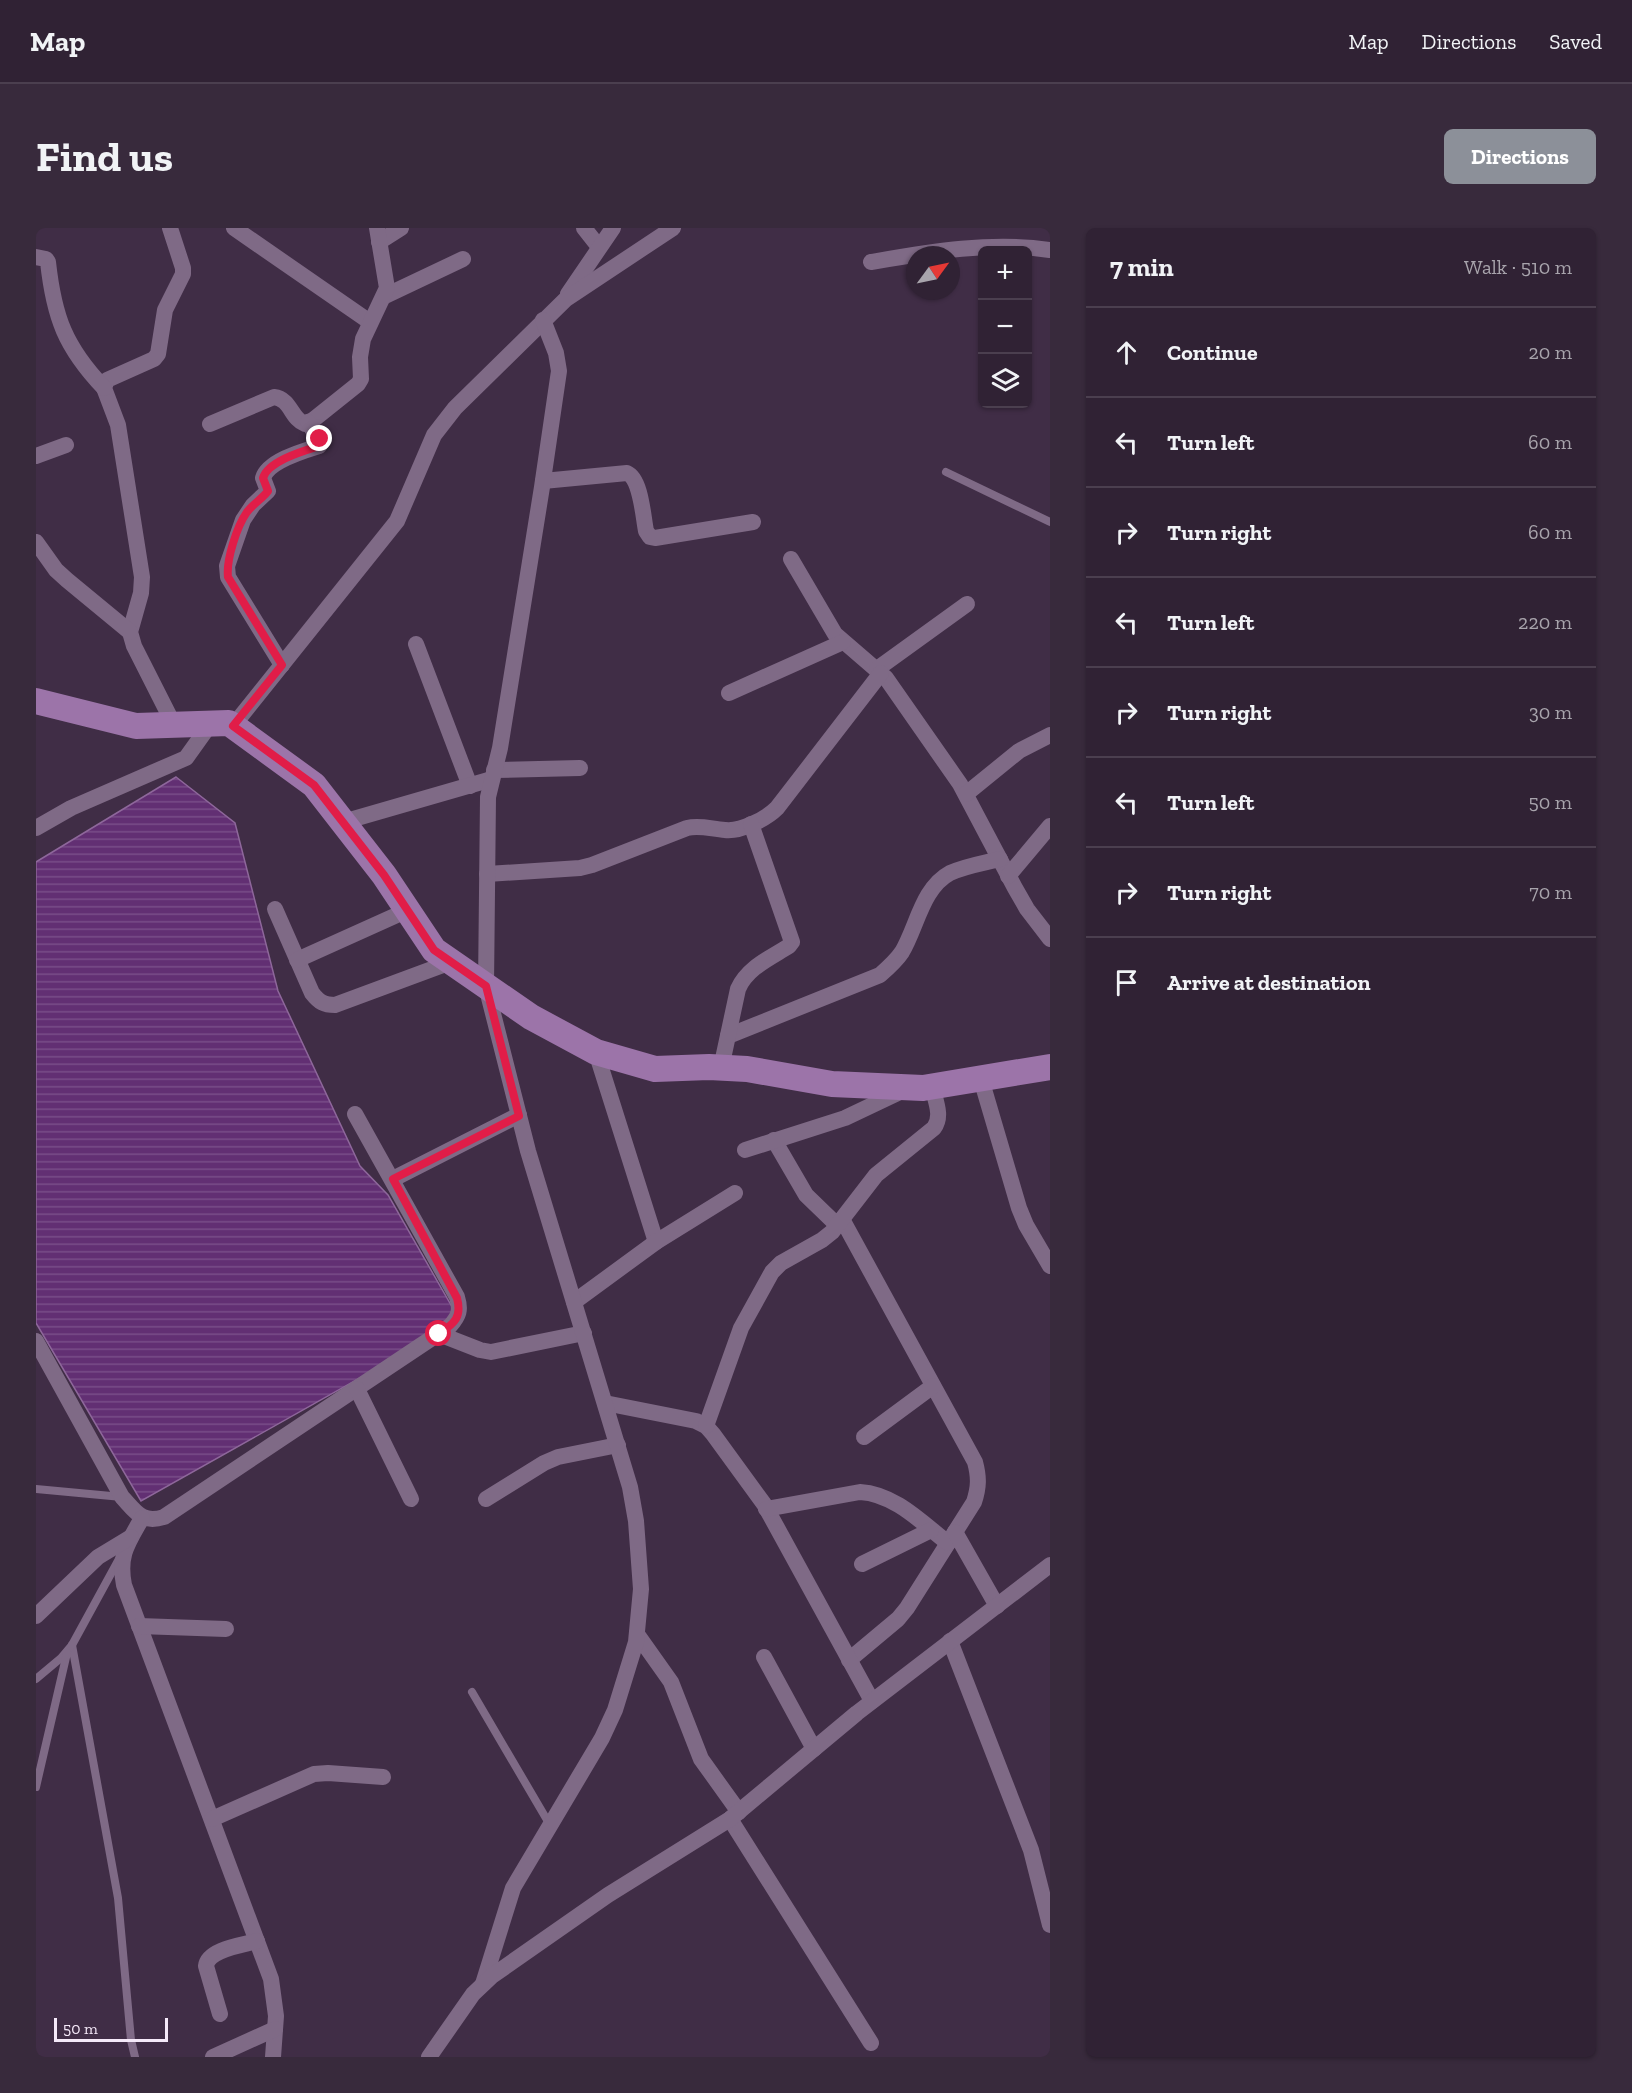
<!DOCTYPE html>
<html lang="en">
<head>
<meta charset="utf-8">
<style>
  body { margin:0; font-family:"Zilla Slab",serif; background:#382a3c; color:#f1f3f6 }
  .controls { position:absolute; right:18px; top:18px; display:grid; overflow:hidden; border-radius:9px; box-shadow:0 2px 4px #0004 }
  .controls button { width:54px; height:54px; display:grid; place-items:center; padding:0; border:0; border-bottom:2px solid #4b3f4f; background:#302234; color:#f1f3f6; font:30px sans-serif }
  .compass { position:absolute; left:870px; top:18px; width:54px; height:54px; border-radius:50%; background:#302234; box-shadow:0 2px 4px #0004; rotate:57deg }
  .scale { position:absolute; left:18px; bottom:15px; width:114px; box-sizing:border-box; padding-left:6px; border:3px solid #f5e9f9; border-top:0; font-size:16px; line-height:21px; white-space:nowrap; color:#f5e9f9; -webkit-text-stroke:4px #402d46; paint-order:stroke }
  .stop { position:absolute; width:18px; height:18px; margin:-14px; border:4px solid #e11d48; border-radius:50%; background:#fff }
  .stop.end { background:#e11d48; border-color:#fff; box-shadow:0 2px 6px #0008 }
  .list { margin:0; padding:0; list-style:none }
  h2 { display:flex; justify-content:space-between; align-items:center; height:78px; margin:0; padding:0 24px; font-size:26px }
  h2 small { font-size:20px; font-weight:400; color:#a8a4ac }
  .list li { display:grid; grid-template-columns:39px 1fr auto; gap:18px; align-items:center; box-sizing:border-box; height:90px; padding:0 24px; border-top:2px solid #4b3f4f }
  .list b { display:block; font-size:22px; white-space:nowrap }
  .list em { font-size:20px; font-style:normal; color:#a8a4ac }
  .icon { flex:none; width:33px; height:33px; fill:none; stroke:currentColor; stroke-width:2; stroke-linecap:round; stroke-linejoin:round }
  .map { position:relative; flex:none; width:1014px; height:1829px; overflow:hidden; border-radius:9px }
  header { display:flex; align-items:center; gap:36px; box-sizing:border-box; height:84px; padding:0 30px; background:#302234; border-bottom:2px solid #4b3f4f }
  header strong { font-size:28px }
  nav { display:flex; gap:33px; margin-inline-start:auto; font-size:21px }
  .intro { display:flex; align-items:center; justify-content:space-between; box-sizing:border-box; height:144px; padding:0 36px }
  h1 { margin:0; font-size:42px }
  .button { padding:15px 27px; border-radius:9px; background:#8c9099; color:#fff; font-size:21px; font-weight:700 }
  main { display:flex; gap:36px; padding:0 36px }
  aside { flex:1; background:#302234; border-radius:9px; box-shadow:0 2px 4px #0004 }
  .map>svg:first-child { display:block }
  .water { fill:url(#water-rules); stroke:#8e679b; stroke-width:1.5 }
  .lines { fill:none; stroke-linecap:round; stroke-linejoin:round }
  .service { stroke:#7f6a86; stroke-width:8 }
  .minor { stroke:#7f6a86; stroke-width:16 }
  .primary { stroke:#9c74a9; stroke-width:26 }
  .route { stroke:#e11d48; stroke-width:8 }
</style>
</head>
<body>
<header>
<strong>Map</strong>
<nav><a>Map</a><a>Directions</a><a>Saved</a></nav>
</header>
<div class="intro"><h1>Find us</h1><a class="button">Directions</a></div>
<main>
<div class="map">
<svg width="1014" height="1829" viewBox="0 0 1014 1829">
  <defs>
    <pattern id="water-rules" width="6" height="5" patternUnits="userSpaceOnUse" patternTransform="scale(1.5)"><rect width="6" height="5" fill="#622f73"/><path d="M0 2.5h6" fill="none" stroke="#794d88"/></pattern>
  </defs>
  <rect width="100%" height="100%" fill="#402d46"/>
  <polygon class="water" points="140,549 199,595 242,763 324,938 352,967 419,1084 388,1114 105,1273 0,1095 0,634"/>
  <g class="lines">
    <g class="service">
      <polyline points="910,244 1014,294"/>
      <polyline points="0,1261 86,1269"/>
      <polyline points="36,1417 82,1670 95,1812 99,1829"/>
      <polyline points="0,1451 25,1430 36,1417 83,1331"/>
      <polyline points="436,1464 514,1597"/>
      <polyline points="0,1559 31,1425"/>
    </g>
    <g class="minor">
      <polyline points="134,0 147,40 147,46 129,82 122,126 118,131 71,152 68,160 82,197 106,349 105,365 94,404 98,418 138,497"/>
      <polyline points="198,0 334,94"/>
      <polyline points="548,0 563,19"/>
      <polyline points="343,14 365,0"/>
      <path d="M0 29 10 31 12 34C18 89 29 119 68 160"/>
      <path d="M835 34C893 24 955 13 1014 22"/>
      <polyline points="532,66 577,0"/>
      <polyline points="349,68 427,31"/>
      <path d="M174 196 238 169C255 171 255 191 269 196L277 192 322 156 325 151 324 129 327 111 351 60 341 0"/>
      <polyline points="0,228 30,217"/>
      <path d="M507 253 591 245C605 251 607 288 610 303L614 309 619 310 717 294"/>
      <polyline points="0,314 20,342 31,352 94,404"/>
      <polyline points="755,331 799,406 850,450 924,556 979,660 991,681 1014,711"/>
      <polyline points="380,416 434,558"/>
      <path d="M246 437 192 349 191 338 207 292 217 277 232 263 227 250C232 233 267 223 283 218L285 215 272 194"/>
      <polyline points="841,441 931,376"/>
      <polyline points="693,465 807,414"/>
      <polyline points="197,498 361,293 398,207 419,180 530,71 637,0"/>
      <polyline points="458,542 544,540"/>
      <polyline points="930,566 983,523 1014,507"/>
      <polyline points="307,594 456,551"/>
      <polyline points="0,600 35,580 150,530 175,495"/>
      <path d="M451 646 544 640 556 637 651 600C664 597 675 601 689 602 704 604 730 591 741 580L845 445"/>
      <polyline points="972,648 1014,598"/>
      <path d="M239 681 276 765C283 774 288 777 299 777L415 734"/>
      <polyline points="261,732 372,682"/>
      <path d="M692 808 844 747C852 740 860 733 866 724 881 699 886 660 914 645 929 638 948 635 964 631"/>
      <polyline points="560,824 620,1014"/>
      <path d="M685 840 702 761C711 740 734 730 753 718L756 714 715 596"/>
      <polyline points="945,851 983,980 990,997 1014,1038"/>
      <polyline points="738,912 770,967 801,997"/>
      <polyline points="709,922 809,890 868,862"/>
      <polyline points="357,951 483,887"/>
      <path d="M806 991 939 1234C943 1249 943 1259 938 1274L871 1380 862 1391 813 1432"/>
      <polyline points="538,1074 620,1014 699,965"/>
      <polyline points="403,1106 444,1122 455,1124 548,1105"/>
      <path d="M0 1113 86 1269C100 1284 106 1296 128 1289L414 1098C423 1088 425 1082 421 1069L319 886"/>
      <polyline points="321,1161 375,1271"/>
      <polyline points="569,1175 660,1193 670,1198 677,1206 728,1276 836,1473"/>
      <path d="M670 1198 705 1100 736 1044 745 1035 786 1012 796 1004 840 947 898 900C907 888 899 872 896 858"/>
      <polyline points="828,1209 897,1158"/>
      <polyline points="450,1271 508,1235 522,1229 582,1217"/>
      <path d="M730 1281 824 1264C859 1266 886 1295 912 1315"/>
      <path d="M106 1290C92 1315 82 1327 88 1357L235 1751 240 1788 237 1829"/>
      <polyline points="919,1304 961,1378"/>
      <polyline points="826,1336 895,1302"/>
      <polyline points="0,1388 62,1329 95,1309"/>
      <polyline points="103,1398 190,1401"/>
      <polyline points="601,1406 635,1454 665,1531 703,1584"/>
      <polyline points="914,1413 995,1622 1014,1697"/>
      <polyline points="728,1429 778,1521"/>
      <polyline points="176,1591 278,1546 292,1545 347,1549"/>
      <polyline points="694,1591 835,1815"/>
      <polyline points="447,1756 477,1660 566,1510 579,1482 600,1414 605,1361 600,1293 594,1259 492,923 450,758 452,569 464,520 506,259 523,143 520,125 507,92"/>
      <path d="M184 1786 170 1738C172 1721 207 1717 221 1713"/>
      <polyline points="177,1829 239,1801"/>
      <polyline points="393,1829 437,1766 456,1748 572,1667 694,1591 821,1485 1014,1337"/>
    </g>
    <polyline class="primary" points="0,473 100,498 193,495 278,557 348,647 398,722 495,789 560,824 619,841 673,839 711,841 796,856 887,860 1014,839"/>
  </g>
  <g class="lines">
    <path class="route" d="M284 211 285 215 283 218C267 223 232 233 227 250L232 263C226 271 217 276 211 284 201 298 190 332 192 349L246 437 197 498 278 557 348 647 398 722 450 758 483 888 357 951 421 1070C426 1089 419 1095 403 1106"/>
  </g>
</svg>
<div class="controls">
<button>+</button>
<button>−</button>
<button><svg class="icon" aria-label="layers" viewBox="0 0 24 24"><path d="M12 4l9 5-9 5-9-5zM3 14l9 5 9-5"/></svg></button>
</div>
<svg class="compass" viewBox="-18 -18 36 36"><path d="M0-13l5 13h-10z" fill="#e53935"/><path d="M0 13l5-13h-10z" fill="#a8a4ac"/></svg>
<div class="scale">50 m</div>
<div class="stop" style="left:403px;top:1106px"></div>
<div class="stop end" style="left:284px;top:211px"></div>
</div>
<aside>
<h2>7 min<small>Walk · 510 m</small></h2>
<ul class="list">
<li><svg class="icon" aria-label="ahead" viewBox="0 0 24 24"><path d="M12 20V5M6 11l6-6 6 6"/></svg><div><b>Continue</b></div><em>20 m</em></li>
<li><svg class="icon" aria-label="left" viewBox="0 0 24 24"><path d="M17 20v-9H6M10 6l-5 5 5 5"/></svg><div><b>Turn left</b></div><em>60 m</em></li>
<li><svg class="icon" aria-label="right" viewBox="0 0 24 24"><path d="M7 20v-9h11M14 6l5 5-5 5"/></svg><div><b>Turn right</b></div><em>60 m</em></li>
<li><svg class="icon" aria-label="left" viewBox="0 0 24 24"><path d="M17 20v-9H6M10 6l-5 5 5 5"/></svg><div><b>Turn left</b></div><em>220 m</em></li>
<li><svg class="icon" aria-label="right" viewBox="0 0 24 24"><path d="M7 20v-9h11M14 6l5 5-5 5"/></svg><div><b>Turn right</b></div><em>30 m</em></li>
<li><svg class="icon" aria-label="left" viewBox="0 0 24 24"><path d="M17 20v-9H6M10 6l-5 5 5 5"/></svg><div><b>Turn left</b></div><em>50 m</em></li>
<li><svg class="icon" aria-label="right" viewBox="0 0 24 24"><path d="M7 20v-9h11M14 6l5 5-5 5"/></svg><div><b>Turn right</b></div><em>70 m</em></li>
<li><svg class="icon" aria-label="arrive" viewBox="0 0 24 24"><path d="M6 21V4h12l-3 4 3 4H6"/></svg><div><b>Arrive at destination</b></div></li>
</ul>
</aside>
</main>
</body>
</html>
